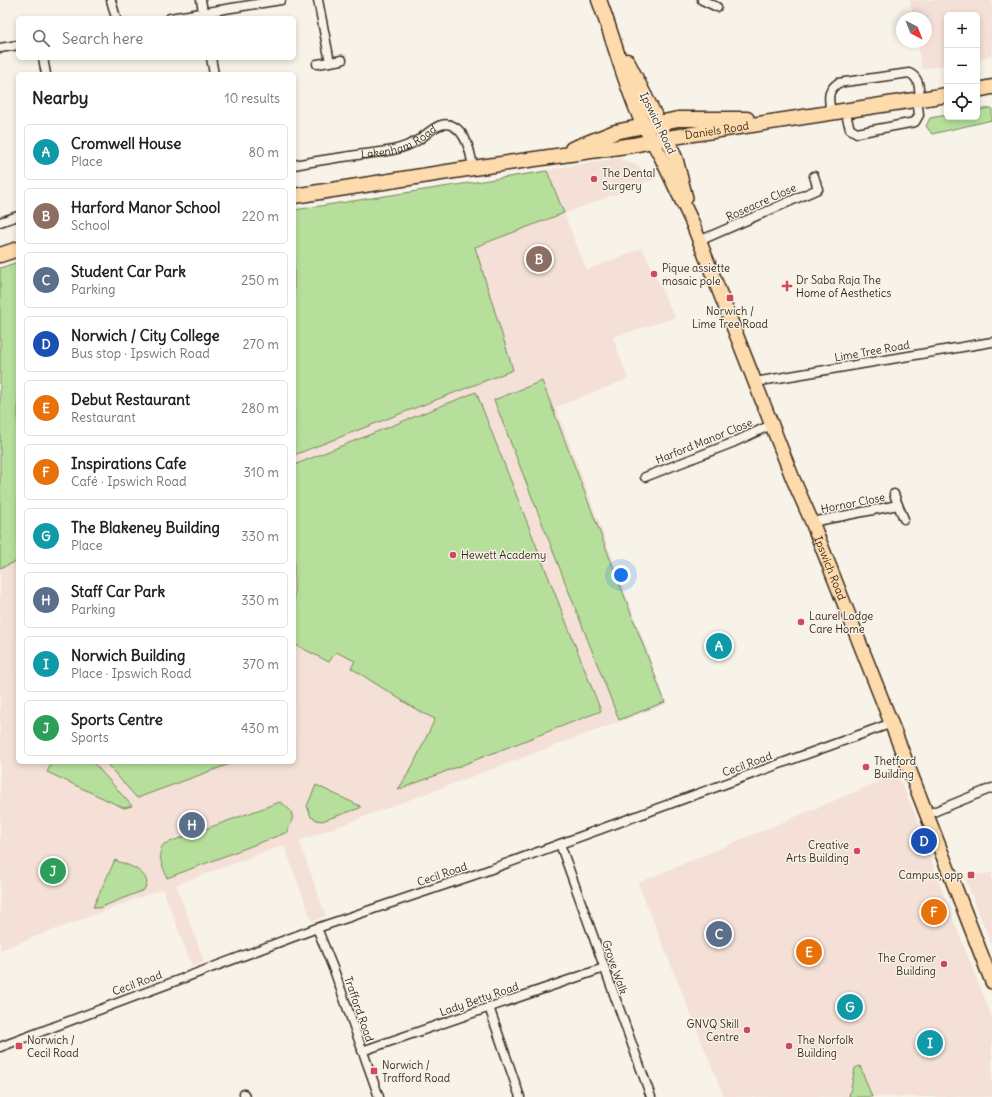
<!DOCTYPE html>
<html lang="en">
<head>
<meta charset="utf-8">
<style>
  body { margin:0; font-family:Delius,sans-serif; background:#f2f2f2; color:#202124 }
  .controls { position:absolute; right:12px; top:12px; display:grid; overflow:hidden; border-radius:6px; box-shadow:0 2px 6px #0003 }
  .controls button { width:36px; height:36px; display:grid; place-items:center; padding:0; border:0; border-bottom:1px solid #e0e0e0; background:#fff; color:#202124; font:20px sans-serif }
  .compass { position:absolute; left:896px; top:12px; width:36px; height:36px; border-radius:50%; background:#fff; box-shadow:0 2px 6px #0003; rotate:138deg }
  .you { position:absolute; left:621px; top:575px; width:14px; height:14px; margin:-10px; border:3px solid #fff; border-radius:50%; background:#1a73e8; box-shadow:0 0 0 6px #1a73e833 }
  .badge { display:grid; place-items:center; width:26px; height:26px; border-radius:50%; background:#d93025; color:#fff; font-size:13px; font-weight:700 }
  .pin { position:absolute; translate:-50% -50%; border:2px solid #fff; box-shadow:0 1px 4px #0006 }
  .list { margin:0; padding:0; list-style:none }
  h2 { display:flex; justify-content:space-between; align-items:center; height:52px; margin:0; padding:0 16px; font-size:17px }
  h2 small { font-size:13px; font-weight:400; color:#757577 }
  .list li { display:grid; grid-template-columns:26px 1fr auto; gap:12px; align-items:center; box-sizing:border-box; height:56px; margin:0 8px 8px; padding:0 8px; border:1px solid #e0e0e0; border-radius:6px }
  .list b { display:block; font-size:15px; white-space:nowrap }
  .list p { margin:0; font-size:13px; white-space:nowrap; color:#757577 }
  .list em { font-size:13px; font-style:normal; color:#757577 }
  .icon { flex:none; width:22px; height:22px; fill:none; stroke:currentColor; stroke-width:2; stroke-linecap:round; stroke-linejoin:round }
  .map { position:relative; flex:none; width:992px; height:1097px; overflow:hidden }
  .search { position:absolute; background:#fff; box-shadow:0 2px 6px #0003; left:16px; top:16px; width:280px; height:44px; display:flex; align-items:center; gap:10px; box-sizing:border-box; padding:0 14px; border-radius:6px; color:#757577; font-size:15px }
  .panel { position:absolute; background:#fff; box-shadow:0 2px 6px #0003; left:16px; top:72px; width:280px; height:692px; border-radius:6px }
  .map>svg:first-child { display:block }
  .built { fill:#f4e0d6 }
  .green { fill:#b6df9c; stroke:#78845d }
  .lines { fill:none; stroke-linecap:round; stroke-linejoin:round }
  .minor-casing { stroke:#3b2a1e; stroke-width:11 }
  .primary-casing { stroke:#3b2a1e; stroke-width:16 }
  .trunk-casing { stroke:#3b2a1e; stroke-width:17 }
  .minor { stroke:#f7f3e8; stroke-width:8 }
  .primary { stroke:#fedbac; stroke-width:13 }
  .trunk { stroke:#fedbac; stroke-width:14 }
  .poi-dot { fill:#d1495b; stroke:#f7f3e8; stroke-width:1.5 }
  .labels { text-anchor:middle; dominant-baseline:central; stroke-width:3; stroke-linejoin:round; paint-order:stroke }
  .street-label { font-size:11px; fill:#3b2a1e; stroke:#f7f3e8 }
  .poi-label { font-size:11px; fill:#3b2a1e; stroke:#f7f3e8; text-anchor:start }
</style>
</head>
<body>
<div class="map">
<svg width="992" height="1097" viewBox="0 0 992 1097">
  <rect width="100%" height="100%" fill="#f7f3e8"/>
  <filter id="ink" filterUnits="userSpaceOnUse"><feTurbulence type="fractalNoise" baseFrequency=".025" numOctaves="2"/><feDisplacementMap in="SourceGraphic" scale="8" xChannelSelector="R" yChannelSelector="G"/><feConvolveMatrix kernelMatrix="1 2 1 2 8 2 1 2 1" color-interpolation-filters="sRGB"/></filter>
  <g filter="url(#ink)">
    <g class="built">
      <polygon points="910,0 992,0 992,56 977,59 977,15 947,15 947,65 922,69 917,42 926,42 926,18 913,18"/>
      <polygon points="617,158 638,166 654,179 564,214 587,270 642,248 675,318 613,337 628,379 556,407 667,704 299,841 326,916 321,918 312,921 284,845 176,885 204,961 196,965 192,966 163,889 0,950 0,547 18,538 18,762 294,762 294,210 465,184"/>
      <polygon points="897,774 914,812 949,909 992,1017 992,1097 724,1097 638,883"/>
      <polygon points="992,873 992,946 964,876"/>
    </g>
    <g class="green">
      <polygon points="992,108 992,120 932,134 926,126 930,118 947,115 947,117 977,117 977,110"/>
      <polygon points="547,171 564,213 475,247 513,370 294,455 294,210"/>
      <polygon points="18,262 18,561 0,568 0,268"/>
      <polygon points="542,381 665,702 619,720 494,400"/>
      <polygon points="476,392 601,711 398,790 412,767 435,719 417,710 351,668 355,661 336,652 329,662 294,644 294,465"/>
      <polygon points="52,762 93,762 132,806 124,808 47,772"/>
      <polygon points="105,762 235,762 137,798"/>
      <polygon points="316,785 360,806 360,808 322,821 317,820 311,817 307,806"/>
      <path d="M280 802C286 806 294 811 292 820 291 825 288 827 288 832L167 878C164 868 155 853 164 844Z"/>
      <path d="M115 860C126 865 145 869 147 883L144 890 99 908 93 907Z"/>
      <polygon points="860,1066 872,1097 849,1097 855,1068"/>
    </g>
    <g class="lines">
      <defs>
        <g id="minor">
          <polyline points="111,0 116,18"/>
          <polyline points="201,0 204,17"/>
          <polyline points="702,0 717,7"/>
          <polyline points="170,18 281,0"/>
          <polyline points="0,48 18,45"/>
          <polyline points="43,58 46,74"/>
          <polyline points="211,58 214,74"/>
          <polyline points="330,62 342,60"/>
          <polyline points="317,64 330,62 318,0"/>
          <polyline points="845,111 850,129 857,133 915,122 919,115 917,99"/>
          <path d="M831 113C829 99 826 92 838 83L909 73C920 78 919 88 920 99"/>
          <path id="s1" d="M294 165C315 161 336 158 357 155 379 152 399 152 418 140 428 134 440 119 453 126 467 133 471 154 473 168"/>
          <polyline points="0,222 18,216"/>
          <polyline points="699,241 818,189 814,176"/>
          <polyline points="755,382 992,342"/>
          <polyline points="645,477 732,443 771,425"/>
          <polyline points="898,505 904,519"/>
          <polyline points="812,522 898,505 894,494"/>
          <polyline points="926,815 992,788"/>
          <polyline points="560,844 651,1097"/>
          <polyline points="317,928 335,973 379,1097"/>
          <polyline points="489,1007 520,1097"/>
          <polyline points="0,1047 317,928 483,872 892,723"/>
          <polyline points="362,1051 604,968"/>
          <polyline points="244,1094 245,1097"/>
        </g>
        <g id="primary">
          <path id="s2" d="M644 126 661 157 692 222 793 479 812 522 879 692 992 982"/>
          <polyline points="667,138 676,159 686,198"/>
        </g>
        <g id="trunk">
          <path d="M599 0C615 42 625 86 644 126"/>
          <polyline points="627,61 662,130"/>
          <polyline points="977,90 992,87"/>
          <polyline points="572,149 615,132 678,119 747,119"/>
          <path id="s3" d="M294 196 473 168 633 145 667 138 947 95"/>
          <polyline points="0,255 18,249"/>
        </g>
      </defs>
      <use href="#minor" class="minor-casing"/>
      <use href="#primary" class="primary-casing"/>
      <use href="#trunk" class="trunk-casing"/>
      <use href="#minor" class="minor"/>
      <use href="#primary" class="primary"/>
      <use href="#trunk" class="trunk"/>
    </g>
  </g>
  <g class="poi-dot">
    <circle cx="594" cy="179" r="4"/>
    <circle cx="654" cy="274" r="4"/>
    <path d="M785 280h4v4h4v4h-4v4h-4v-4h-4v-4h4z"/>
    <rect x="726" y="294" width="8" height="8" rx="2"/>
    <circle cx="453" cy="555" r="4"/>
    <circle cx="801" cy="622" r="4"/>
    <circle cx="866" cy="767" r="4"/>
    <circle cx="857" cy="851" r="4"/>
    <rect x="967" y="871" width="8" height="8" rx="2"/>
    <circle cx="944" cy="964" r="4"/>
    <circle cx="747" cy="1030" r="4"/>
    <rect x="15" y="1042" width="8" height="8" rx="2"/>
    <circle cx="789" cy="1046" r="4"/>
    <rect x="370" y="1067" width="8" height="8" rx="2"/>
  </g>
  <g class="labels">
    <g class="street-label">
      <text transform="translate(658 123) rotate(64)">Ipswich Road</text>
      <text stroke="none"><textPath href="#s3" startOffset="428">Daniels Road</textPath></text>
      <text stroke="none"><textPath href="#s1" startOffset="108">Lakenham Road</textPath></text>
      <text transform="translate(761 202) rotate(-24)">Roseacre Close</text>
      <text transform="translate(872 351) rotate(-10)">Lime Tree Road</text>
      <text transform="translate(704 441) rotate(-22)">Harford Manor Close</text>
      <text transform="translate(853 503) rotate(-11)">Hornor Close</text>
      <text stroke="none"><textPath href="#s2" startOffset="480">Ipswich Road</textPath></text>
      <text transform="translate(747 764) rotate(-20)">Cecil Road</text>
      <text transform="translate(442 874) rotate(-19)">Cecil Road</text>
      <text transform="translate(615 967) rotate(71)">Grove Walk</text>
      <text transform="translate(137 983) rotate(-20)">Cecil Road</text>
      <text transform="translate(479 999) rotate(-19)">Lady Betty Road</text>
      <text transform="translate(359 1009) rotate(71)">Trafford Road</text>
    </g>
    <g class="poi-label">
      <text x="602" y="173">The Dental<tspan x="602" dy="13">Surgery</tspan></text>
      <text x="662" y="268">Pique assiette<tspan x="662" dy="13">mosaic pole</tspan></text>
      <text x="796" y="280">Dr Saba Raja The<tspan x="796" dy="13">Home of Aesthetics</tspan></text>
      <text x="730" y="311" text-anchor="middle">Norwich /<tspan x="730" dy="13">Lime Tree Road</tspan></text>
      <text x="461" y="555">Hewett Academy</text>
      <text x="809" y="616">Laurel Lodge<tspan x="809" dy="13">Care Home</tspan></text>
      <text x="874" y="761">Thetford<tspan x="874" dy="13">Building</tspan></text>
      <text x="849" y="845" text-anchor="end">Creative<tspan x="849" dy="13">Arts Building</tspan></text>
      <text x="963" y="875" text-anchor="end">Campus, opp</text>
      <text x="936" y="958" text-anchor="end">The Cromer<tspan x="936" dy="13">Building</tspan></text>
      <text x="739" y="1024" text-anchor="end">GNVQ Skill<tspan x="739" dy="13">Centre</tspan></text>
      <text x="27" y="1040">Norwich /<tspan x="27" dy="13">Cecil Road</tspan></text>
      <text x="797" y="1040">The Norfolk<tspan x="797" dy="13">Building</tspan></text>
      <text x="382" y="1065">Norwich /<tspan x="382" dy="13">Trafford Road</tspan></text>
    </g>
  </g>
</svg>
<div class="controls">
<button>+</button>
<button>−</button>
<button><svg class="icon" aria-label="locate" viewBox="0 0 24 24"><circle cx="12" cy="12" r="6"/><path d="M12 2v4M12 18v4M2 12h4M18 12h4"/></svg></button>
</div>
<svg class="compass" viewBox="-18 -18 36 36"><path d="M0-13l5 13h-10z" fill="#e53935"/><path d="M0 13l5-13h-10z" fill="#757577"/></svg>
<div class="you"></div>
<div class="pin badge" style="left:719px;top:646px;background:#0f9aa8">A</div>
<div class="pin badge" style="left:539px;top:259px;background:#8d6e63">B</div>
<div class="pin badge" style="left:719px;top:934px;background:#5c6f8a">C</div>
<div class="pin badge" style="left:924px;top:841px;background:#1a4fb4">D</div>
<div class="pin badge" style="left:809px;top:952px;background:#e8710a">E</div>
<div class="pin badge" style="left:934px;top:912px;background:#e8710a">F</div>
<div class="pin badge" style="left:850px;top:1007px;background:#0f9aa8">G</div>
<div class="pin badge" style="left:192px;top:825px;background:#5c6f8a">H</div>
<div class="pin badge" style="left:930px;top:1043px;background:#0f9aa8">I</div>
<div class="pin badge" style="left:53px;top:871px;background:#2e9e5b">J</div>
<div class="search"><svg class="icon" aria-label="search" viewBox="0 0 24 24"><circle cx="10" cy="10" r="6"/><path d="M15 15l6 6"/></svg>Search here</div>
<section class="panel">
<h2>Nearby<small>10 results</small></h2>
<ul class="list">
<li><span class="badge" style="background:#0f9aa8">A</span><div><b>Cromwell House</b><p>Place</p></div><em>80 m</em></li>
<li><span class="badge" style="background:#8d6e63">B</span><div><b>Harford Manor School</b><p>School</p></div><em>220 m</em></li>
<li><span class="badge" style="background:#5c6f8a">C</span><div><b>Student Car Park</b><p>Parking</p></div><em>250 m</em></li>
<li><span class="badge" style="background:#1a4fb4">D</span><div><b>Norwich / City College</b><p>Bus stop · Ipswich Road</p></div><em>270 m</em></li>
<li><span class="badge" style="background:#e8710a">E</span><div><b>Debut Restaurant</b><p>Restaurant</p></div><em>280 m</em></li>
<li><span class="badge" style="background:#e8710a">F</span><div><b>Inspirations Cafe</b><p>Café · Ipswich Road</p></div><em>310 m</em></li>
<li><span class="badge" style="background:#0f9aa8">G</span><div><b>The Blakeney Building</b><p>Place</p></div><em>330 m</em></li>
<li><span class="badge" style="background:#5c6f8a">H</span><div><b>Staff Car Park</b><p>Parking</p></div><em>330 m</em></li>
<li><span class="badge" style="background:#0f9aa8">I</span><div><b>Norwich Building</b><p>Place · Ipswich Road</p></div><em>370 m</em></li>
<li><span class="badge" style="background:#2e9e5b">J</span><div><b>Sports Centre</b><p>Sports</p></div><em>430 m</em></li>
</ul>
</section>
</div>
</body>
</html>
